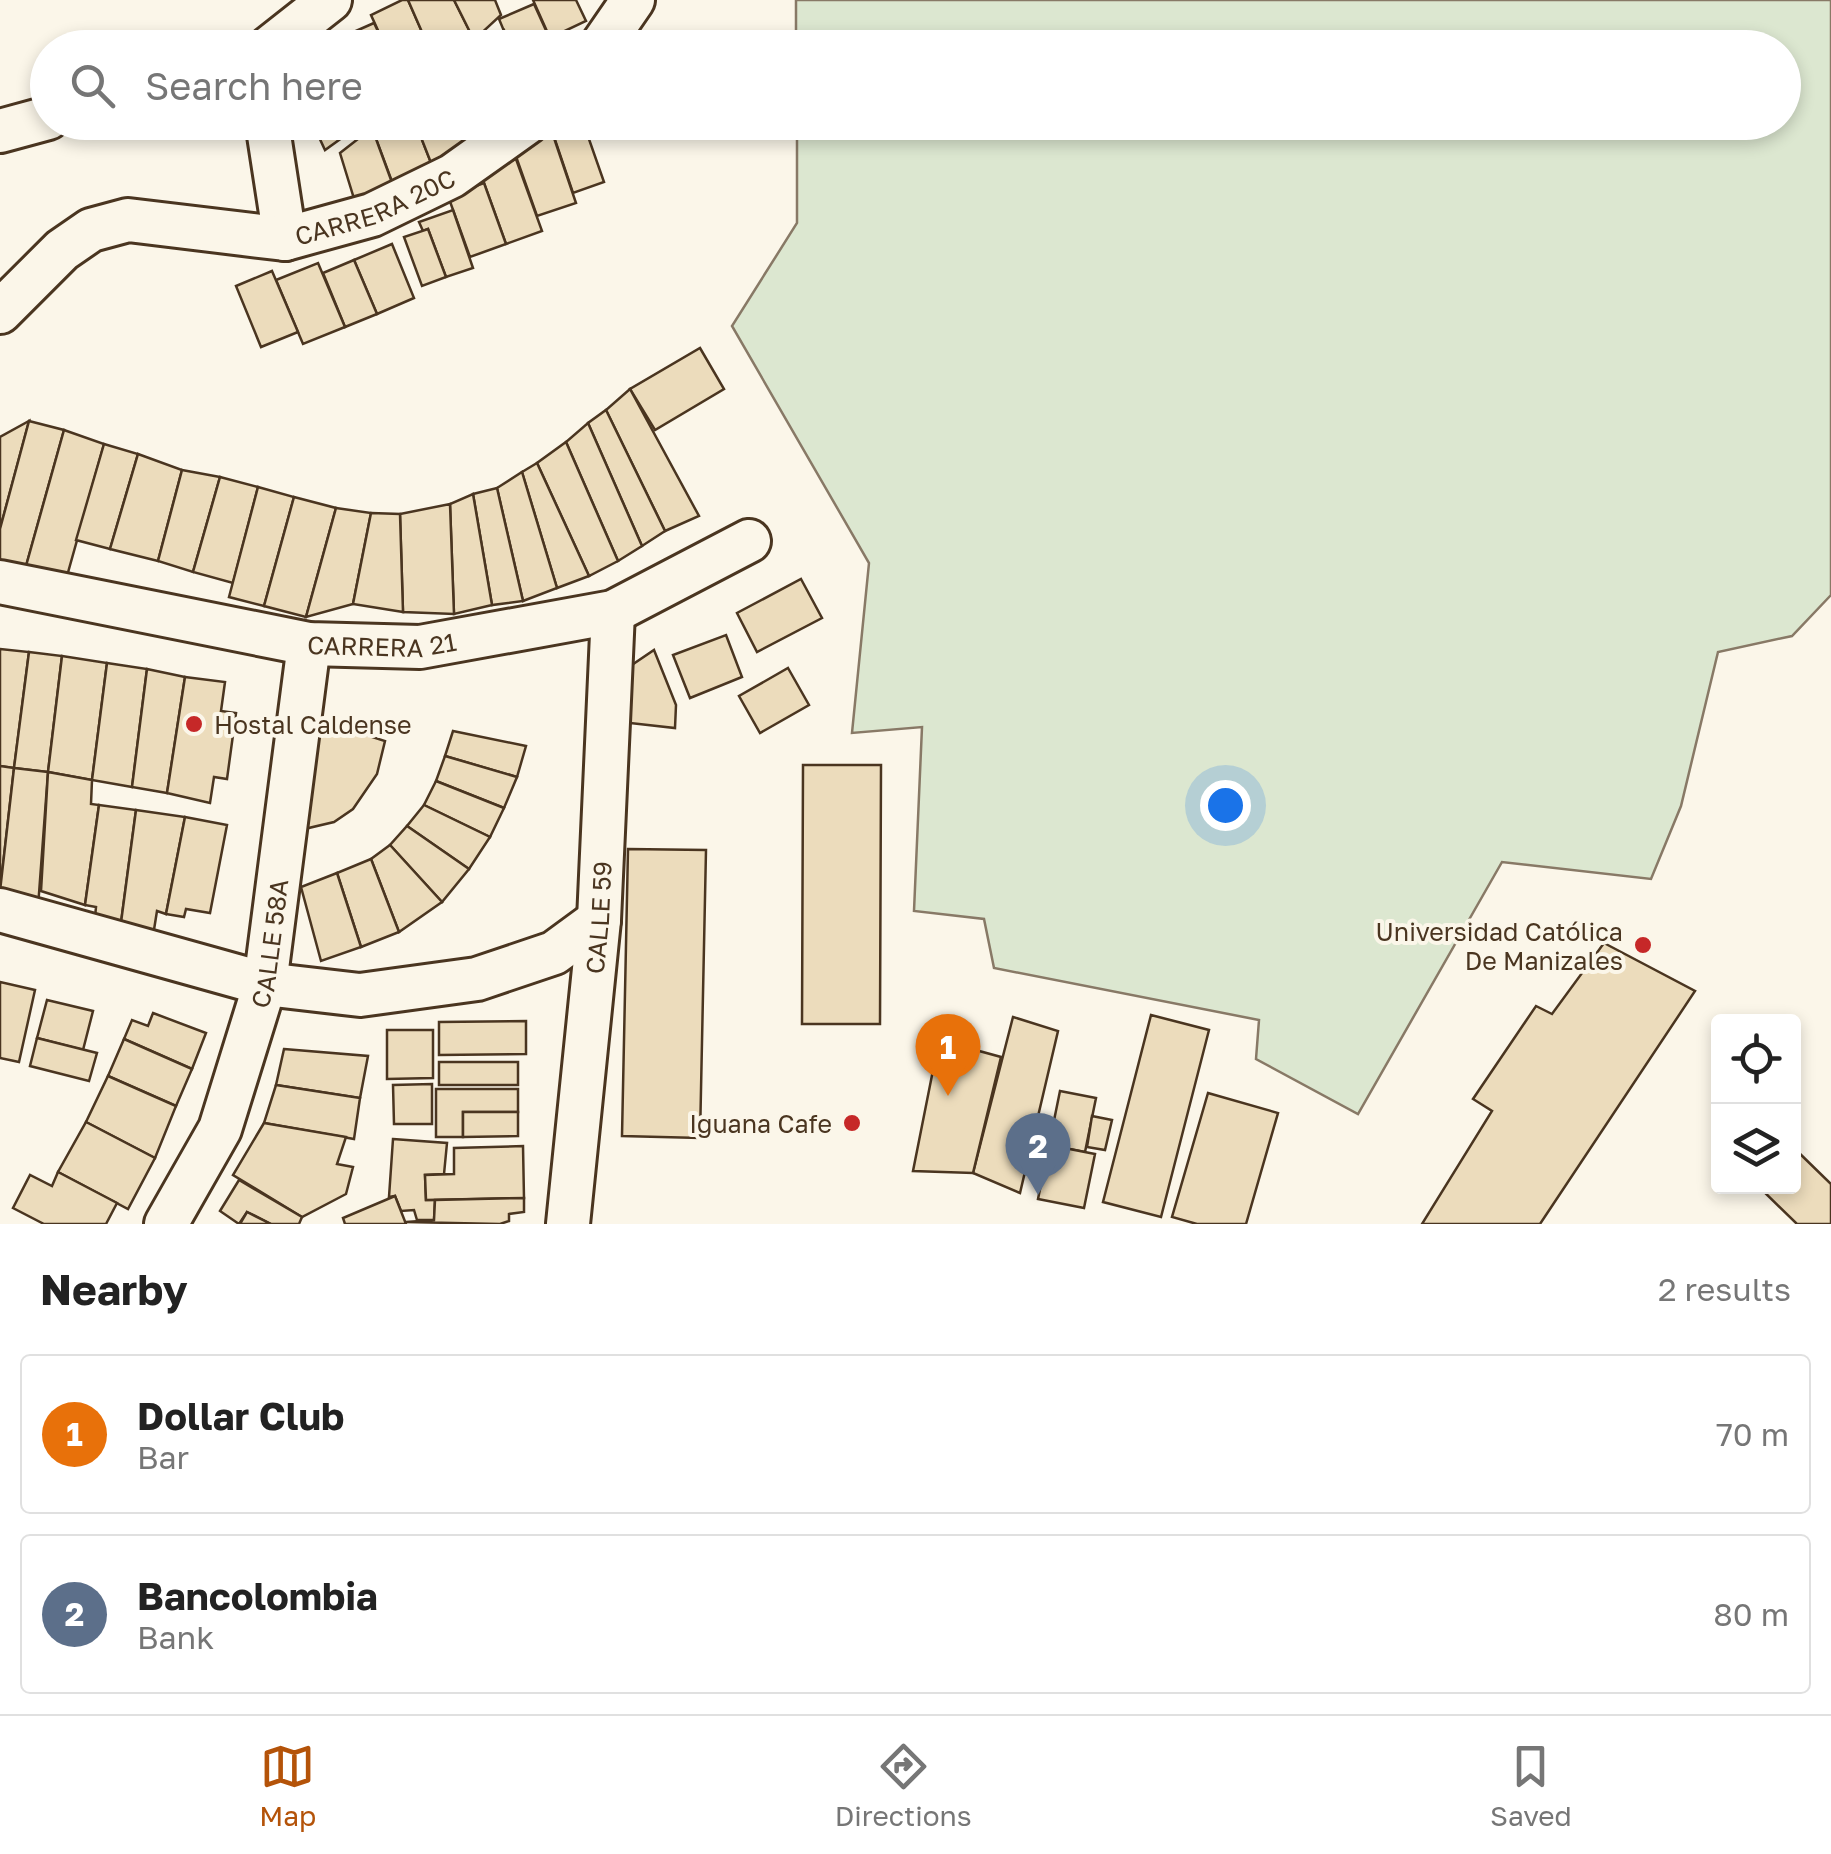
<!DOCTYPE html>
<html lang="en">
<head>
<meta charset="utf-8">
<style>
  body { margin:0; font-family:"Golos Text",sans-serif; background:#f2f2f2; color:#222 }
  .controls { position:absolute; right:30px; bottom:30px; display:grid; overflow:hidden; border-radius:10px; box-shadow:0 5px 15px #0003 }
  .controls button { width:90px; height:90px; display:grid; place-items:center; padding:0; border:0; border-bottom:2px solid #e0e0e0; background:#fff; color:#222; font:50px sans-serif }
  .you { position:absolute; left:1225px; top:805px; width:35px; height:35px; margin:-25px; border:8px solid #fff; border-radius:50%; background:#1a73e8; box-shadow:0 0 0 15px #1a73e833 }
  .badge { display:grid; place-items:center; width:65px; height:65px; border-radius:50%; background:#b45309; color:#fff; font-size:32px; font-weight:700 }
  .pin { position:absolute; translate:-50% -82px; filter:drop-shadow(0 2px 5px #0008) }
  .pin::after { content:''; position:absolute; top:52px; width:35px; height:30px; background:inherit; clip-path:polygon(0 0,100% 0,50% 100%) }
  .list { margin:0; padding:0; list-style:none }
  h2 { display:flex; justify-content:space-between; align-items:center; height:130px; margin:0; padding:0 40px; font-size:42px }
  h2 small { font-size:32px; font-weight:400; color:#767676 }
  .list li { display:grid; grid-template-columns:65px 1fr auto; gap:30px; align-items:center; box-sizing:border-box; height:160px; margin:0 20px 20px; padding:0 20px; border:2px solid #e0e0e0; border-radius:10px }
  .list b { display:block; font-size:38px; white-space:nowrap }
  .list p { margin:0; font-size:32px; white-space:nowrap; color:#767676 }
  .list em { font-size:32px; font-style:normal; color:#767676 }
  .icon { flex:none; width:55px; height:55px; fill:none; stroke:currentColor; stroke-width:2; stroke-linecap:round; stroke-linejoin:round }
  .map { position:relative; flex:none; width:1831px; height:1224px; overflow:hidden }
  .search { position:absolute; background:#fff; box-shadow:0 5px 15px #0003; left:30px; right:30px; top:30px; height:110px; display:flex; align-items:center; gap:25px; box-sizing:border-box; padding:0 35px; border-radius:55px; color:#767676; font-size:38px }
  .sheet { height:490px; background:#fff }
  nav { display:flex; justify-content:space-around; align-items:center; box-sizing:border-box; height:140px; border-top:2px solid #e0e0e0; background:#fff; font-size:28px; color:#767676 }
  nav a { display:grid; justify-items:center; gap:5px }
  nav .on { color:#b45309 }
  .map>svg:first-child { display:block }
  .green { fill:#dce7d0; stroke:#887966; stroke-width:2.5 }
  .building { fill:#ecdcbc; stroke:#4a3520; stroke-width:2.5 }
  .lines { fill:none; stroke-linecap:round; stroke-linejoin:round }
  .minor-casing { stroke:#4a3520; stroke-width:48 }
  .minor { stroke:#fbf6e9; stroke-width:42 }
  .poi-dot { fill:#c62828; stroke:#fbf6e9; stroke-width:4 }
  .labels { text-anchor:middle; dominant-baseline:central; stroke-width:8; stroke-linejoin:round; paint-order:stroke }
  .street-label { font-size:25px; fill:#4a3520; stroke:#fbf6e9 }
  .poi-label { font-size:25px; fill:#4a3520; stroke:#fbf6e9; text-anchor:end }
</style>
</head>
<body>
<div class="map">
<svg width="1831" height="1224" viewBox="0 0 1831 1224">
  <rect width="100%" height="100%" fill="#fbf6e9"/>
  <polygon class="green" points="796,0 1831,0 1831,595 1792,636 1718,652 1681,806 1651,879 1502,862 1358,1114 1256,1059 1259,1020 994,968 984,919 914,911 922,727 852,733 869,563 732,326 797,223 797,123 1784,122 1784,48 796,48"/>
  <g class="building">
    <polygon points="402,0 408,0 429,48 386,48 371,15"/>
    <polygon points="408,0 454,0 474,40 463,48 429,48"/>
    <polygon points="454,0 495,0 501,15 474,40"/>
    <polygon points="533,0 576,0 586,21 550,38"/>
    <polygon points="534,4 554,48 511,48 499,19"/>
    <polygon points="374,23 386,48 344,48 340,38"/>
    <polygon points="504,30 511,48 475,48"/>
    <polygon points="312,122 364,122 325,150"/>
    <polygon points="379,122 415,122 435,173 397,195 372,128"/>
    <polygon points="415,122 461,122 470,143 435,173"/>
    <polygon points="461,122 496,122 470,143"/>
    <polygon points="568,122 583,122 604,182 573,193 551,128"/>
    <polygon points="372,128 394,188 356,205 340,153"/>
    <polygon points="553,135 576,203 537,216 513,148"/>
    <polygon points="516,159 542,231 506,244 480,172"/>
    <polygon points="484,183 506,244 470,257 448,196"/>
    <polygon points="453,210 473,268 446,277 428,229 423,231 419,222"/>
    <polygon points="428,229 446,277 422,286 404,237"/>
    <polygon points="392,244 414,298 377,314 354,260"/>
    <polygon points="354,260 377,314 345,327 323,273"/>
    <polygon points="318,263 345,327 303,344 276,280"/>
    <polygon points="272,271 298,332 261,347 236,286"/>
    <polygon points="700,348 724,389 655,430 630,389"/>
    <polygon points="630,389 699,516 665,531 606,410"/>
    <polygon points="606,410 665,531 642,546 588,423"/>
    <polygon points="29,421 0,529 0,437"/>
    <polygon points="29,421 64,430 26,566 0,560 0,529"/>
    <polygon points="588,423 642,546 618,561 566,442"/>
    <polygon points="64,430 104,444 67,576 26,566"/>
    <polygon points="566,442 618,561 589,576 537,463"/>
    <polygon points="104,444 138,454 110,549 76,540"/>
    <polygon points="138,454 182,470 158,561 110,549"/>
    <polygon points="537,463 589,576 557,588 522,472"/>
    <polygon points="182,470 220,477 193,572 158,561"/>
    <polygon points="522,472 557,588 523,601 497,488"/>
    <polygon points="220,477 258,487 233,583 193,572"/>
    <polygon points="258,487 294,497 264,606 229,597"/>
    <polygon points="497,488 523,601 492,605 473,494"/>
    <polygon points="473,494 492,605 454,614 450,504"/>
    <polygon points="294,497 336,508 306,617 264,606"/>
    <polygon points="450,504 454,614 403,612 400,514"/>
    <polygon points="336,508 371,513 353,604 306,617"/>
    <polygon points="371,513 400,514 403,612 353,604"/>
    <polygon points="801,579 822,618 757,652 737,613"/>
    <polygon points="726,635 742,677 690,698 673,655"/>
    <polygon points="0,649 29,652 14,768 0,766"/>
    <polygon points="654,650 676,705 675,728 612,721 623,671"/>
    <polygon points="29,652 62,656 48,772 14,768"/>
    <polygon points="62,656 107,663 92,780 48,772"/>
    <polygon points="107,663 147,669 132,787 92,780"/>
    <polygon points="788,668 809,705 760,733 739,696"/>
    <polygon points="147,669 185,677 167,793 132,787"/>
    <polygon points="185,677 225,682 221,711 236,713 227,779 214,777 210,803 167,793"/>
    <polygon points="316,719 385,741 377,774 353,809 334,822 300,830"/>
    <polygon points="453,731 526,746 517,777 445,756"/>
    <polygon points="445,756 517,777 504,808 436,781"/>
    <polygon points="803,765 881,765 880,1024 802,1024"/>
    <polygon points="0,766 14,768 0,891"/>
    <polygon points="14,768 48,772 38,907 0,891"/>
    <polygon points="48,772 92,780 91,804 99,805 85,905 41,891"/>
    <polygon points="436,781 504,808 490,837 424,805"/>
    <polygon points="99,805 136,810 120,930 94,927 96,907 85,905"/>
    <polygon points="424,805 490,837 469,869 407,826"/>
    <polygon points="136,810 185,817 166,914 157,911 153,936 120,930"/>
    <polygon points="185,817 227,825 210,913 186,909 184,917 166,914"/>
    <polygon points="407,826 469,869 442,902 390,845"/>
    <polygon points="390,845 442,902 399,932 371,859"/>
    <polygon points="628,849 706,850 700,1138 622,1136"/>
    <polygon points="371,859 399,932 361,947 337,873"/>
    <polygon points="337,873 361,947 321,961 301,887"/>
    <polygon points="1604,943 1695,991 1540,1224 1422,1224 1492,1111 1473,1099 1536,1006 1552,1014"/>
    <polygon points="0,982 35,990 19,1062 0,1058"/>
    <polygon points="47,1000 93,1011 83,1050 37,1038"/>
    <polygon points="153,1013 206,1033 192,1069 124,1039 132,1020 148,1026"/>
    <polygon points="1151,1015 1209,1030 1161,1217 1103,1202"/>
    <polygon points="1013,1017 1058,1031 1020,1193 973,1173"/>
    <polygon points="526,1021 526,1054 439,1055 439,1022"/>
    <polygon points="387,1030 433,1030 433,1078 387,1079"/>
    <polygon points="37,1038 97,1053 89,1081 30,1066"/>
    <polygon points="124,1039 192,1069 176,1106 108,1076"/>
    <polygon points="939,1040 1001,1057 973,1173 913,1171"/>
    <polygon points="284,1049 368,1056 360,1098 276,1085"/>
    <rect x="439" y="1062" width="79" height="23"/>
    <polygon points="108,1076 176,1106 155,1158 86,1122"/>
    <polygon points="432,1084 432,1124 394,1124 393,1085"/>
    <polygon points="276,1085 360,1098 354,1139 264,1123"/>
    <polygon points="436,1089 518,1089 518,1112 463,1112 463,1137 436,1137"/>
    <polygon points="1060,1091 1096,1098 1085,1152 1049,1145"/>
    <polygon points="1208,1093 1278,1113 1246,1224 1197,1224 1172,1217"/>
    <polygon points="463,1112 518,1112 518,1136 463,1137"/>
    <polygon points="1092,1116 1112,1120 1105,1150 1087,1147"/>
    <polygon points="86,1122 155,1158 128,1209 58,1172"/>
    <polygon points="264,1123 346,1137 337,1164 353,1167 346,1194 302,1217 233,1175"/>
    <polygon points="393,1139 447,1143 444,1174 425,1175 426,1200 435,1200 434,1220 417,1220 414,1210 401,1211 395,1196 389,1197"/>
    <polygon points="1049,1145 1095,1154 1084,1208 1038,1199"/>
    <polygon points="523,1146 524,1198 426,1200 425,1175 454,1174 454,1148"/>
    <polygon points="1794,1148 1831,1184 1831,1224 1797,1224 1758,1186 1794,1186"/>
    <polygon points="58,1172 117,1203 106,1224 44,1224 13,1208 30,1175 52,1186"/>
    <polygon points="239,1180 302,1217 299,1224 271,1224 247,1212 239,1224 220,1211"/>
    <polygon points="395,1196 406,1224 345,1224 343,1218"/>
    <polygon points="524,1198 524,1212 509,1214 509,1221 500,1224 406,1222 434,1220 435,1200"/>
    <polygon points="247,1212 271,1224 240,1224"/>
  </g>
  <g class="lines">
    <defs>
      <g id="minor">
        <polyline points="269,48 330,0"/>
        <polyline points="600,48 633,0"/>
        <polyline points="267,122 285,239"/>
        <polyline points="0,131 48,118"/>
        <path id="s1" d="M0 312 62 250 91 230 128 220 285 239 372 215 452 176 528 122"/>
        <path id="s2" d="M0 582 309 644 420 647 613 612 749 541"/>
        <polyline points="0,910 265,984 360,995 477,979 554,953 599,920"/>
        <path id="s3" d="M166 1224 220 1129 265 984 309 644"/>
        <path id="s4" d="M568 1224 599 920 613 612"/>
      </g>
    </defs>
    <use href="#minor" class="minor-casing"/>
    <use href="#minor" class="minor"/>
  </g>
  <g class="poi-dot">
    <circle cx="194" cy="724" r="10"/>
    <circle cx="1643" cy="945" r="10"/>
    <circle cx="852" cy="1123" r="10"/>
  </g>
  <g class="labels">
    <g class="street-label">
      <text stroke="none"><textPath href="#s1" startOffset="415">CARRERA 20C</textPath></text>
      <text stroke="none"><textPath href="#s2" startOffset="388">CARRERA 21</textPath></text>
      <text stroke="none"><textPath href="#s4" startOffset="308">CALLE 59</textPath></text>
      <text stroke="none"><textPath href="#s3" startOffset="302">CALLE 58A</textPath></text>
    </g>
    <g class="poi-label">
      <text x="214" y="724" text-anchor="start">Hostal Caldense</text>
      <text x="1623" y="931">Universidad Católica<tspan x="1623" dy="29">De Manizales</tspan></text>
      <text x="832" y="1123">Iguana Cafe</text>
    </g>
  </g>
</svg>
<div class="controls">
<button><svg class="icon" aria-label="locate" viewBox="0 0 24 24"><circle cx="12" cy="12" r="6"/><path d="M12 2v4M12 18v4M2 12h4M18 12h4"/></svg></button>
<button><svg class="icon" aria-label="layers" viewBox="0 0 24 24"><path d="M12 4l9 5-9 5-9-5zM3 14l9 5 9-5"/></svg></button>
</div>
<div class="you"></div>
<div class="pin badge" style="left:948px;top:1096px;background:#e8710a">1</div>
<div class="pin badge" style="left:1038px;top:1195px;background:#5c6f8a">2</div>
<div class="search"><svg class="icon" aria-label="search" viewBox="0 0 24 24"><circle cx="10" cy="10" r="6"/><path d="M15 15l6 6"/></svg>Search here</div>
</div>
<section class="sheet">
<h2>Nearby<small>2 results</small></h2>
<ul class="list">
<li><span class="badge" style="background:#e8710a">1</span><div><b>Dollar Club</b><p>Bar</p></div><em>70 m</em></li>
<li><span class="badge" style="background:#5c6f8a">2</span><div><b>Bancolombia</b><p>Bank</p></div><em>80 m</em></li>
</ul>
</section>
<nav>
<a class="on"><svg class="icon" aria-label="map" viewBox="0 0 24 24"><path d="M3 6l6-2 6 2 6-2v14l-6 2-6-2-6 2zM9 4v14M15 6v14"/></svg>Map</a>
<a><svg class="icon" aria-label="directions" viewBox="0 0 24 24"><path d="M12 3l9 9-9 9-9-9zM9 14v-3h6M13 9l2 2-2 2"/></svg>Directions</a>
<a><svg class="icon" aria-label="saved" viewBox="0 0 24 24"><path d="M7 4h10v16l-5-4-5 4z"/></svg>Saved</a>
</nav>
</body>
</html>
